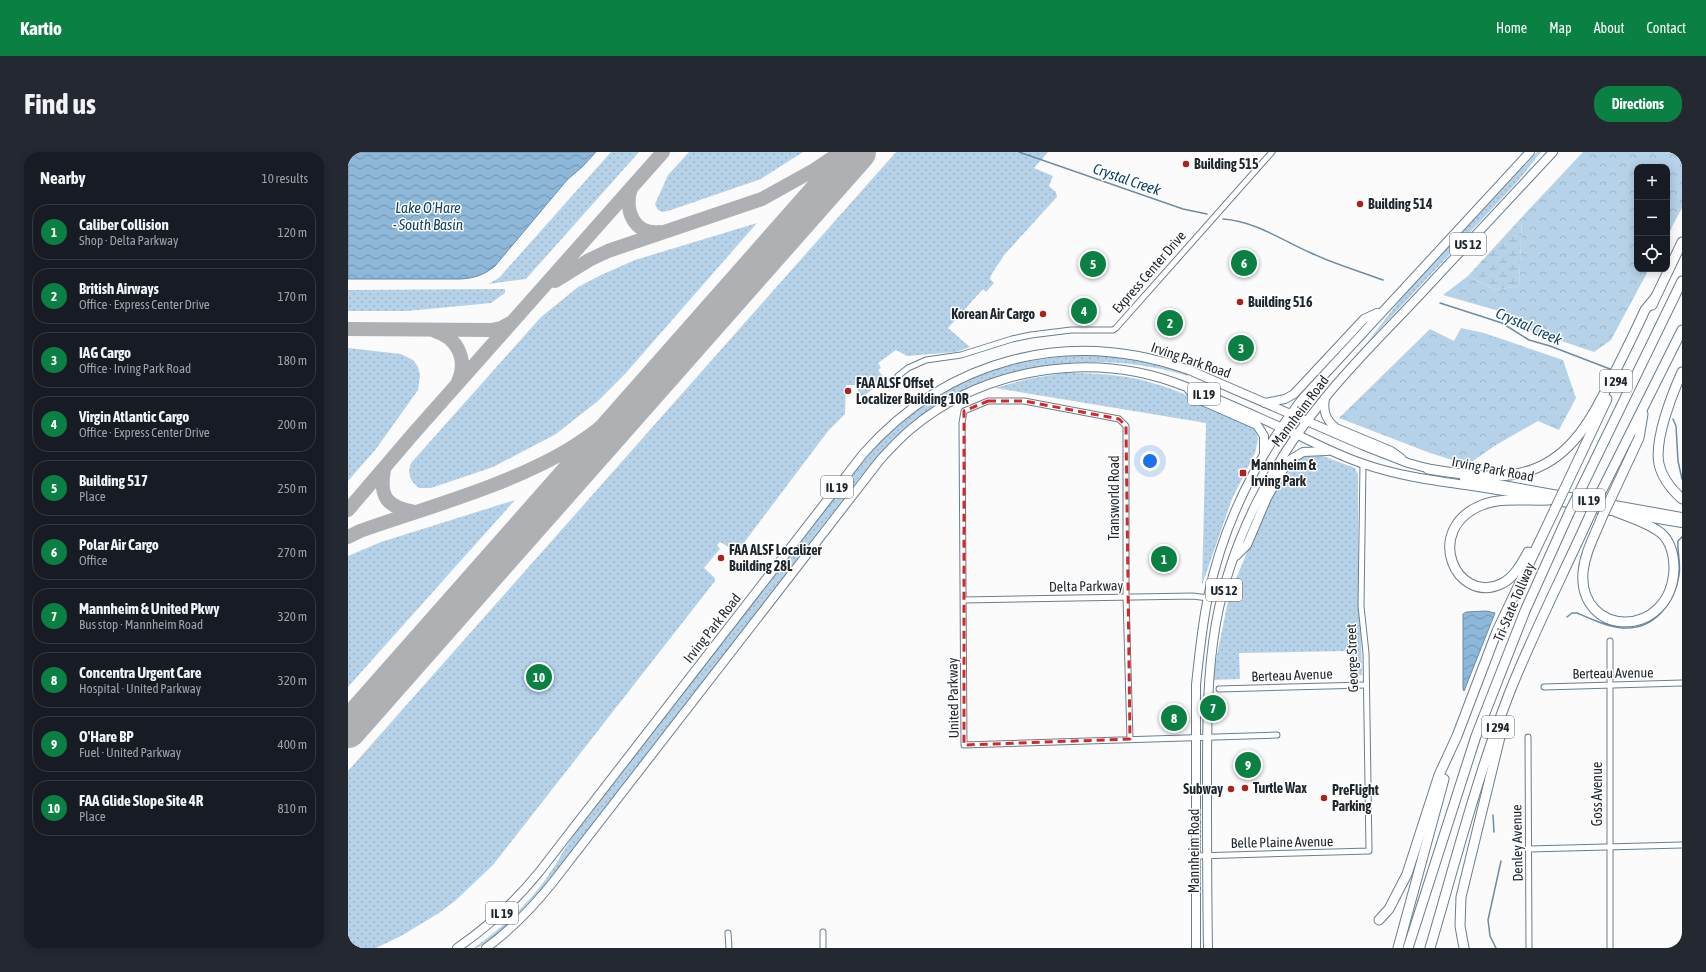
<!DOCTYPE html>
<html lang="en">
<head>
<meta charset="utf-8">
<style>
  body { margin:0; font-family:"Asap Condensed",sans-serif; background:#242831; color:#f1f3f6 }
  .controls { position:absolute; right:12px; top:12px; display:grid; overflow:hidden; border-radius:8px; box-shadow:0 2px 10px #0003 }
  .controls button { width:36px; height:36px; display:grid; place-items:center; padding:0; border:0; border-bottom:1px solid #363941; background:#171b24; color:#f1f3f6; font:20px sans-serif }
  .you { position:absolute; left:802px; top:309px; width:14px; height:14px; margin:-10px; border:3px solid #fff; border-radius:50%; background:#1a73e8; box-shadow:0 0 0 6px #1a73e833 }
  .badge { display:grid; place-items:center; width:26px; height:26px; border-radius:50%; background:#0b8043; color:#fff; font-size:13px; font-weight:700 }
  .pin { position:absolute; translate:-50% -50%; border:2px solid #fff; box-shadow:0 1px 4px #0006 }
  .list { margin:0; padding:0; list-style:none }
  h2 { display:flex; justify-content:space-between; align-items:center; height:52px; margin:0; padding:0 16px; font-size:17px }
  h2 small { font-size:13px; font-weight:400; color:#9ea1a6 }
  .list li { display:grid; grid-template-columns:26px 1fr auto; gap:12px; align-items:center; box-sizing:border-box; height:56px; margin:0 8px 8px; padding:0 8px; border:1px solid #363941; border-radius:16px }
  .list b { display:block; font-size:15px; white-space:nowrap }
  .list p { margin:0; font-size:13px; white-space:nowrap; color:#9ea1a6 }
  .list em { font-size:13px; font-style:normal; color:#9ea1a6 }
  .icon { flex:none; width:22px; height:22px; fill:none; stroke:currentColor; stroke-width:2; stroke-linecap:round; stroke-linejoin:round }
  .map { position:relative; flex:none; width:1334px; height:796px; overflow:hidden; border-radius:16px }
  header { display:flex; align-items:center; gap:24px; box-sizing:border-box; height:56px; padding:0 20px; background:#0b8043; color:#fff }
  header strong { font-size:19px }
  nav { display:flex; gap:22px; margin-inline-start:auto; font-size:14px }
  .intro { display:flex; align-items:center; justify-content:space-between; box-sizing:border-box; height:96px; padding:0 24px }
  h1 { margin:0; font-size:28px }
  .button { padding:10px 18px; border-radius:16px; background:#0b8043; color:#fff; font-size:14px; font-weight:700 }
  main { display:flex; gap:24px; padding:0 24px }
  aside { flex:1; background:#171b24; border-radius:16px; box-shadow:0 2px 10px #0003 }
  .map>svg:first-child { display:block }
  .grass { fill:url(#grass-dots) }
  .forest { fill:url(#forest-crowns) }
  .wetland { fill:url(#wetland-marsh) }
  .water { fill:url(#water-waves); stroke:#6c8ca6 }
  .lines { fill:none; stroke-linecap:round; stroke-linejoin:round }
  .stream { stroke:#6c8ca6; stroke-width:1.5 }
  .taxiway { stroke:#aeb0b3; stroke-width:14 }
  .runway { stroke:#aeb0b3; stroke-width:36 }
  .street-casing { stroke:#687f90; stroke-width:7 }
  .primary-casing { stroke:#687f90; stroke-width:10 }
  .highway-casing { stroke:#687f90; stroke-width:11 }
  .street { stroke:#fff; stroke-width:5 }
  .primary { stroke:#fff; stroke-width:8 }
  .highway { stroke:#fff; stroke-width:9 }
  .highway-bridge-casing { stroke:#687f90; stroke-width:11; stroke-linecap:butt }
  .highway-bridge { stroke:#fff; stroke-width:9 }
  .marked { fill:none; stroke:#d62828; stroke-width:3; stroke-dasharray:8 5; stroke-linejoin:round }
  .poi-dot { fill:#b02018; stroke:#fff; stroke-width:1.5 }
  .labels { text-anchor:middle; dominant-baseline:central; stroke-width:3; stroke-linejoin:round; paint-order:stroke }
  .shield { fill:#fff; stroke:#62686d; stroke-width:1 }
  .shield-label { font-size:13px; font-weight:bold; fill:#1e272e }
  .poi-label { font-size:14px; font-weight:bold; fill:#1e272e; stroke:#fff; text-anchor:start }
  .street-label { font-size:14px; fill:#1e272e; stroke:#fff }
  .water-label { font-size:15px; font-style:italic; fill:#0f4263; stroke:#fff }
</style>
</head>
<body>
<header>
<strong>Kartio</strong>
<nav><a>Home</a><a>Map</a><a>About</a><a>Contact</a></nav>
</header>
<div class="intro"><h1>Find us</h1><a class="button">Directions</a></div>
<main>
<aside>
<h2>Nearby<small>10 results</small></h2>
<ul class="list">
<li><span class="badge">1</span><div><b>Caliber Collision</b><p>Shop · Delta Parkway</p></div><em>120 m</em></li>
<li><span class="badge">2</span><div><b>British Airways</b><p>Office · Express Center Drive</p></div><em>170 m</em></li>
<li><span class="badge">3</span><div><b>IAG Cargo</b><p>Office · Irving Park Road</p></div><em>180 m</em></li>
<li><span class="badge">4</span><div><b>Virgin Atlantic Cargo</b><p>Office · Express Center Drive</p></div><em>200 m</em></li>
<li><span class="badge">5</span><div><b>Building 517</b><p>Place</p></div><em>250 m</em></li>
<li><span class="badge">6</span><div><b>Polar Air Cargo</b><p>Office</p></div><em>270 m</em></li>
<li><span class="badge">7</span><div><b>Mannheim &amp; United Pkwy</b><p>Bus stop · Mannheim Road</p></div><em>320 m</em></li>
<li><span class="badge">8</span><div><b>Concentra Urgent Care</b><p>Hospital · United Parkway</p></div><em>320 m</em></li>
<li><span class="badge">9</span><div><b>O'Hare BP</b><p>Fuel · United Parkway</p></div><em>400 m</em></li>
<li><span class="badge">10</span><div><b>FAA Glide Slope Site 4R</b><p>Place</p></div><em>810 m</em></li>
</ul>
</aside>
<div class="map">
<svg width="1334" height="796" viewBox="0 0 1334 796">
  <defs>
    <pattern id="grass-dots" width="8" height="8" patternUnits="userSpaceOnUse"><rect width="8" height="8" fill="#b6d2e8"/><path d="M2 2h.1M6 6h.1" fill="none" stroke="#9cb4c7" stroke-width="1.8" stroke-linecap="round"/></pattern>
    <pattern id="forest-crowns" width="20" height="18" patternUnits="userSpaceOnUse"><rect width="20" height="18" fill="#b6d2e8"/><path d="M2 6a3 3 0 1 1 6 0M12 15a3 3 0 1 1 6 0" fill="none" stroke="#9cb4c7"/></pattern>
    <pattern id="wetland-marsh" width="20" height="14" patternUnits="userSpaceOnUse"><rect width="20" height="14" fill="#b6d2e8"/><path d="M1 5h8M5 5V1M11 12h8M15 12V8" fill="none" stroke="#9cb4c7"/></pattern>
    <pattern id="water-waves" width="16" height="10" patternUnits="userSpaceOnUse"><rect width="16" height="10" fill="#8eb8d9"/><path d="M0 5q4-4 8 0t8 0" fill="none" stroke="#7396b0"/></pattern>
  </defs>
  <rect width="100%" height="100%" fill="#fbfbfb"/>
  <g class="grass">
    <polygon points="263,0 291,0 178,127 140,132 151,126 158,118"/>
    <polygon points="341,0 455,0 413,27 323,58 315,60 310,58 307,52 320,23"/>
    <path d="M548 0H700L686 16 705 24 701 34 708 40 709 45 656 103C653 110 643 120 642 127L646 131 638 140 635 137 600 176 622 195 608 200 559 204 548 198 530 211 533 216 530 218 537 227 515 245 510 242V233H498L497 262 480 279 389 400 372 390 369 393 372 397 356 416 367 426V429L145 713 107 749 91 761 53 784 28 796H0V619Z"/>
    <polygon points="1189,0 1193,0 1169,30 1018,192 1056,143"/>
    <path d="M409 71 277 222 250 249 208 282 145 315 83 336H71C62 329 59 322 63 311L193 165 230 135 253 123 287 108Z"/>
    <polygon points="157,137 157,141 143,151 133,152 59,159 0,159 0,138"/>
    <polygon points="0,196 53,202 65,208 70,215 72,223 70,238 28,297 0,329"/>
    <path d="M741 203C775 205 807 211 840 222V224C744 195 636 211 558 275 541 290 527 307 513 324L190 742C177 752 142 796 126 796 149 779 173 759 191 736 206 718 216 696 230 677 298 589 366 501 434 413 479 355 524 283 588 244 636 216 686 205 741 203Z"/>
    <path d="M716 221C744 221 774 222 801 230 836 239 868 258 901 270L908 279 910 288 907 301 884 347 854 433 858 271 647 236 680 227Z"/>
    <polygon points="960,303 972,303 1007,316 1010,323 1010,451 1013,484 1014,523 1002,524 1001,499 891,501 892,527 864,528 881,444 913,366 939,317 947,307"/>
    <polygon points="167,348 0,535 0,404 33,390"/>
  </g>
  <g class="forest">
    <polygon points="1235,0 1334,0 1334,56 1319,84 1319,15 1289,15 1289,117 1301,117 1263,188 1246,200 1181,178 1158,161 1095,143 1120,124 1148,138 1171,134 1174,65"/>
    <polygon points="1113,176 1136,181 1215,208 1228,246 1211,278 1190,269 1148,293 1122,311 1111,310 1082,301 991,266 1082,177 1106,189"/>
  </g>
  <polygon class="wetland" points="1174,65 1171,134 1148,138 1120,124"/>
  <g class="water">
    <path d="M0 0H248L234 15 219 28 147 114C136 123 127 126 113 127H0Z"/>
    <polygon points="1138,459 1147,461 1116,539 1115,537 1115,462 1118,460"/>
  </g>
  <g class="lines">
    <g class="stream">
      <polyline points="671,0 835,57 859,62"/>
      <path d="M875 67C906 69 934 88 963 101 986 112 1011 119 1035 128"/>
      <polyline points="1092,151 1154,171 1181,188 1202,194 1262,217"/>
      <polyline points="1325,267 1328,274 1330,309 1334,327"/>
      <path d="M1219 465 1224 461H1229C1243 467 1260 475 1275 476 1306 478 1327 451 1331 423 1333 411 1329 400 1330 389L1334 385"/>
      <polyline points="1145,663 1146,680"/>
      <polyline points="1148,796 1142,784 1140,768 1153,709"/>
    </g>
    <g class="taxiway">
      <path d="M283 36C276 57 285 83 312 80"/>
      <polyline points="207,129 241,108 260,99 414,47 466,18 493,0"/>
      <polyline points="0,177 143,178 153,176 162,171"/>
      <path d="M87 179C110 186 120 208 110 230"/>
      <path d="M36 318C31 345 39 355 66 360"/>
      <polyline points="0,358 65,282 315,0"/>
      <path d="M0 385 12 379C80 355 156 335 218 299 252 279 281 252 311 226"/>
    </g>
    <polyline class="runway" points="0,578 510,0"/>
    <defs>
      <g id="street">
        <polyline points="550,224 560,216 578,208 613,203 664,187 683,183 723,178 765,178 768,176 924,0"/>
        <polyline points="616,448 845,444 860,446"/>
        <polyline points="1262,489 1262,796"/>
        <polyline points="1196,535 1334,531"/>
        <polyline points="871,537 1018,533"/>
        <polyline points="1180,585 1181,796"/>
        <polyline points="782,587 778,445 778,274 771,267 676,249 640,249 616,259 614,271 616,593 929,583"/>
        <polyline points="1181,697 1334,693"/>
        <polyline points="848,704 1021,699 1018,501 1013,454 1015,312"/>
        <polyline points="475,780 475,796"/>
        <polyline points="380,781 381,796"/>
      </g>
      <g id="primary">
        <polyline points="841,238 850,247 909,273 916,284 916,300"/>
        <path d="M977 246C975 259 977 267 988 276L1043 299 1053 306"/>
        <polyline points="917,251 937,247 946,242 1016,167 1029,161"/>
        <polyline points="1116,326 1334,365"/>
        <polyline points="1280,362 1334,371"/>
        <polyline points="888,404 899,393 919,346 940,309 955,300 979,299"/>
        <path d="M109 796C141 774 168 749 192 719L515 302C600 206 720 175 841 218L1014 293 1060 311 1086 318"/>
        <path d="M138 796C164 777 185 755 205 730L532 308C542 297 552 286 563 277 637 215 746 198 836 234 874 248 911 266 948 282 970 293 992 304 1016 312 1056 326 1100 330 1143 337 1183 343 1222 352 1262 359"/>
        <path d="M848 796V533C851 504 854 474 860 445 875 373 909 305 954 247L1182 0"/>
        <path d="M860 796C859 739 859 683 859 626 859 574 859 522 868 471 883 388 924 310 977 246 1006 210 1039 178 1070 145 1115 97 1160 49 1205 0"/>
      </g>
      <g id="highway">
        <polyline points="1304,153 1334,90"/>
        <path d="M1334 220C1324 242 1306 288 1311 312 1314 326 1324 338 1334 347"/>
        <path d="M1080 317C1107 321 1135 326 1162 323 1219 316 1242 270 1265 224 1276 202 1287 180 1297 158L1306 147"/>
        <polyline points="1216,338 1259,247"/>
        <polyline points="1231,341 1334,129"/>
        <polyline points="1251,344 1334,178"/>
        <polyline points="1263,346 1291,286 1295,262"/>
        <path d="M1254 365C1247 383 1237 400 1235 420 1230 486 1323 488 1326 417 1326 403 1323 390 1313 381 1299 370 1282 366 1266 359"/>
        <path d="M1180 400C1174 411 1166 426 1153 432 1108 453 1074 377 1134 353 1154 345 1180 349 1201 348"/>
        <polyline points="1031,768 1041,757 1059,722 1091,623 1109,584 1149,479 1207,357"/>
        <polyline points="1050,796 1096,627"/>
        <polyline points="1060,796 1128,584 1177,459 1222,359"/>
        <path d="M1082 796C1107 711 1129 625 1161 542 1185 481 1215 423 1242 363"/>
        <polyline points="1116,796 1112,774 1113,745 1153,581"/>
      </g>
    </defs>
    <use href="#street" class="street-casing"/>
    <use href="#primary" class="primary-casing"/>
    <use href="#highway" class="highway-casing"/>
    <use href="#street" class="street"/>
    <use href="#primary" class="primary"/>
    <use href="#highway" class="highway"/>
    <defs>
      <g id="highway-bridge">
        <polyline points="1207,357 1216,338"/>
        <polyline points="1222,359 1231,341"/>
        <polyline points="1242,363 1251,344"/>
        <polyline points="1254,365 1263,346"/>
      </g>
    </defs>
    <use href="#highway-bridge" class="highway-bridge-casing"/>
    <use href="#highway-bridge" class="highway-bridge"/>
  </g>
  <path class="marked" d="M640 249H676L771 267 778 274 782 587 616 593V259Z"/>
  <g class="poi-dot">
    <circle cx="838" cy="12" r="4"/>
    <circle cx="1012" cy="52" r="4"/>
    <circle cx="892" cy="150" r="4"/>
    <circle cx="695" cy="162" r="4"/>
    <circle cx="500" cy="239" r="4"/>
    <rect x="891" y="317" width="8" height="8" rx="2"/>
    <circle cx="373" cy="406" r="4"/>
    <circle cx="897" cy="636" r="4"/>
    <circle cx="883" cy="637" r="4"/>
    <circle cx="976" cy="646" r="4"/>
  </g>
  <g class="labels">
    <g class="shield">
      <rect x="1102" y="81" width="36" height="22" rx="3"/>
      <rect x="1252" y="218" width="32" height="22" rx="3"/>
      <rect x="840" y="231" width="32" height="22" rx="3"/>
      <rect x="473" y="324" width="32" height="22" rx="3"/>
      <rect x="1225" y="337" width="32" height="22" rx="3"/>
      <rect x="858" y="427" width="36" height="22" rx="3"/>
      <rect x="1134" y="564" width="32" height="22" rx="3"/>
      <rect x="138" y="750" width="32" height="22" rx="3"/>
    </g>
    <g class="shield-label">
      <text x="1120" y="92">US 12</text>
      <text x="1268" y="229">I 294</text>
      <text x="856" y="242">IL 19</text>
      <text x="489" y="335">IL 19</text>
      <text x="1241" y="348">IL 19</text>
      <text x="876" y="438">US 12</text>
      <text x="1150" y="575">I 294</text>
      <text x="154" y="761">IL 19</text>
    </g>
    <g class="poi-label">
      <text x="846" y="12">Building 515</text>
      <text x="1020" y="52">Building 514</text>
      <text x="900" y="150">Building 516</text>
      <text x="687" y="162" text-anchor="end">Korean Air Cargo</text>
      <text x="508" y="231">FAA ALSF Offset<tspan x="508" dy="16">Localizer Building 10R</tspan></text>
      <text x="903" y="313">Mannheim &amp;<tspan x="903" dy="16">Irving Park</tspan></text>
      <text x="381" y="398">FAA ALSF Localizer<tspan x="381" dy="16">Building 28L</tspan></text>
      <text x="905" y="636">Turtle Wax</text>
      <text x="875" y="637" text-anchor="end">Subway</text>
      <text x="984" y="638">PreFlight<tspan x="984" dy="16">Parking</tspan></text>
    </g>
    <g class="street-label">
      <text transform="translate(801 120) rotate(-49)">Express Center Drive</text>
      <text transform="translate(843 208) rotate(19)">Irving Park Road</text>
      <text transform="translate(952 259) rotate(-53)">Mannheim Road</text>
      <text transform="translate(1145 317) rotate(11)">Irving Park Road</text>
      <text transform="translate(766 346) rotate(-90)">Transworld Road</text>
      <text transform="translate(738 434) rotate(-1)">Delta Parkway</text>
      <text transform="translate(1166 450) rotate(-67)">Tri-State Tollway</text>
      <text transform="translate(364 476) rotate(-52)">Irving Park Road</text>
      <text transform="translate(1004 506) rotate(-92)">George Street</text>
      <text transform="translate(1265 521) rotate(-1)">Berteau Avenue</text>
      <text transform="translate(944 523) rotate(-2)">Berteau Avenue</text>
      <text transform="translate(605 546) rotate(-91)">United Parkway</text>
      <text transform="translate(1249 642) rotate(-90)">Goss Avenue</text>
      <text transform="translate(934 690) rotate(-1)">Belle Plaine Avenue</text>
      <text transform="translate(1169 691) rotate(-91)">Denley Avenue</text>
      <text transform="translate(846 699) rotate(-90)">Mannheim Road</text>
    </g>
    <g class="water-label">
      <text transform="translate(779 27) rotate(19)">Crystal Creek</text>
      <text x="80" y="55">Lake O'Hare<tspan x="80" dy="17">- South Basin</tspan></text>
      <text transform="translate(1181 174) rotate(24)">Crystal Creek</text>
    </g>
  </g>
</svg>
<div class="controls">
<button>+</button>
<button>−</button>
<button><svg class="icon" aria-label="locate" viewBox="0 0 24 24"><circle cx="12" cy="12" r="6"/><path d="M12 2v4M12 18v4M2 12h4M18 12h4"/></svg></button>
</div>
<div class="you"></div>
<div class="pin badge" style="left:816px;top:407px">1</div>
<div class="pin badge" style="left:822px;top:171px">2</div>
<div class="pin badge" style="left:893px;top:196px">3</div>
<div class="pin badge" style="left:736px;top:159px">4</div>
<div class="pin badge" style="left:745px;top:112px">5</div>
<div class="pin badge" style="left:896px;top:111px">6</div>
<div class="pin badge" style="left:865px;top:556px">7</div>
<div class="pin badge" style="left:826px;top:566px">8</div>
<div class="pin badge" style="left:900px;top:613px">9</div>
<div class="pin badge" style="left:191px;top:525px">10</div>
</div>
</main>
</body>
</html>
